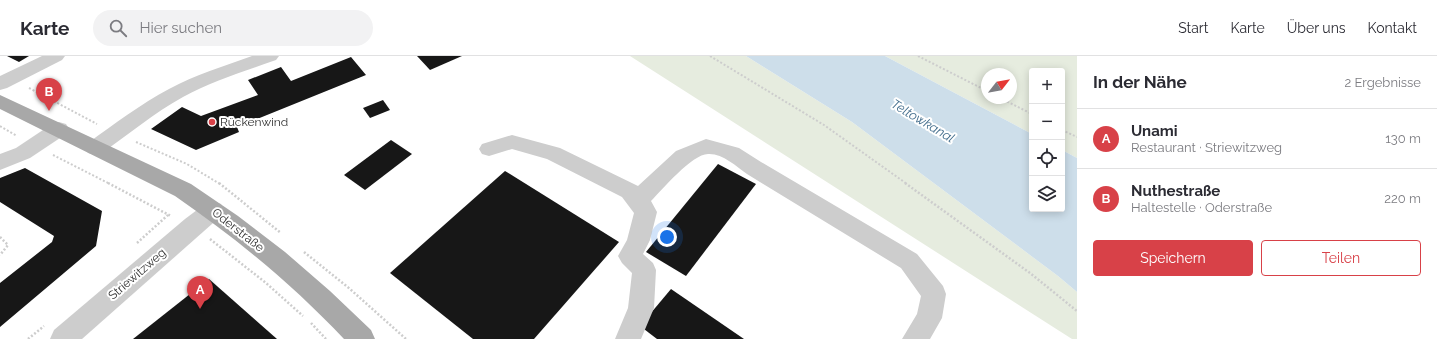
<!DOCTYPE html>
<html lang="de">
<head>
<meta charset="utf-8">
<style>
  body { margin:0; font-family:Raleway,sans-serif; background:#f2f2f3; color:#2b2b33 }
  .controls { position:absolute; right:12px; top:12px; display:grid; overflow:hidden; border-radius:4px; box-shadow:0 2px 10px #0003 }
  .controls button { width:36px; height:36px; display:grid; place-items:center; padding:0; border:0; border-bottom:1px solid #e1e1e2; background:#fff; color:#2b2b33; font:20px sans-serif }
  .compass { position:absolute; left:981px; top:12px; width:36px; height:36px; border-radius:50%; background:#fff; box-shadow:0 2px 10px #0003; rotate:59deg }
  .you { position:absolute; left:667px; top:181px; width:14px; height:14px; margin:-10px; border:3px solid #fff; border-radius:50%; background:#1a73e8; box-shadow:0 0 0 6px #1a73e833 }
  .badge { display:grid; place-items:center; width:26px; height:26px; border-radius:50%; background:#d84148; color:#fff; font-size:13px; font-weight:700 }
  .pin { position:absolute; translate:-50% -33px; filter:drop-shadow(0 1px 2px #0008) }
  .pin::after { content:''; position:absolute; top:21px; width:14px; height:12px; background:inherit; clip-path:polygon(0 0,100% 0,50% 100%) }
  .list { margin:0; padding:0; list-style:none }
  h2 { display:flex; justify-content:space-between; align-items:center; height:52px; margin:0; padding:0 16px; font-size:17px }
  h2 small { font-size:13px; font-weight:400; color:#7c7c81 }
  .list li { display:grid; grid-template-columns:26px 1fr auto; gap:12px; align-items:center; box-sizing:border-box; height:60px; padding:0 16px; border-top:1px solid #e1e1e2 }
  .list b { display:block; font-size:15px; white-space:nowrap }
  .list p { margin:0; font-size:13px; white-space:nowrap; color:#7c7c81 }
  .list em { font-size:13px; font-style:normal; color:#7c7c81 }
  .actions { display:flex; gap:8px; padding:12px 16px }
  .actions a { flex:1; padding:9px 0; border:1px solid #d84148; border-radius:4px; text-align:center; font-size:14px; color:#d84148 }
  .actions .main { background:#d84148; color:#fff }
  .icon { flex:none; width:22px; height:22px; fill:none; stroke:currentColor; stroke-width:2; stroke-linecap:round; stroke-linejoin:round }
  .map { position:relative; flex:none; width:1077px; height:283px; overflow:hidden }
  header { display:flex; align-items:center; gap:24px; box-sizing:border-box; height:56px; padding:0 20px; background:#fff; border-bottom:1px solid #e1e1e2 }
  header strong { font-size:19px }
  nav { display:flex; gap:22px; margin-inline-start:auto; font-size:14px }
  .search { width:280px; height:36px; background:#f2f2f3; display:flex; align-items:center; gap:10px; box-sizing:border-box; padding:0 14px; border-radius:22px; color:#7c7c81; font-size:15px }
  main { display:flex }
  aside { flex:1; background:#fff }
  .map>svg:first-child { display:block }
  .green { fill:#e6ecdf; fill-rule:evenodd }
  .water { fill:#cddeea }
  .building { fill:#171717 }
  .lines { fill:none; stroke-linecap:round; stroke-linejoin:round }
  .path-far1 { stroke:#cdcdcd; stroke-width:2; stroke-dasharray:2 2; stroke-linecap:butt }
  .path { stroke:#cdcdcd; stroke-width:2.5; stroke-dasharray:2 2; stroke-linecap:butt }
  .minor { fill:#cdcdcd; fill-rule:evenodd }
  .major { fill:#a8a8a8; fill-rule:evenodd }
  .poi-dot { fill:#d84148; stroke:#fff; stroke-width:1.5 }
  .labels { text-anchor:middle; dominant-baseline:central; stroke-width:4; stroke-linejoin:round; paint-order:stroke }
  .poi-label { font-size:12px; fill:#303030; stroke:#fff; text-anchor:start }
  .street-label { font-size:12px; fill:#303030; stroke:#fff }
  .water-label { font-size:13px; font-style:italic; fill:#446e8d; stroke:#fff }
</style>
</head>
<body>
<header>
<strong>Karte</strong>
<div class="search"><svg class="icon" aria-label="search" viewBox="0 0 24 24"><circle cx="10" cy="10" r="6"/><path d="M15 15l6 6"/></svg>Hier suchen</div>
<nav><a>Start</a><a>Karte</a><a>Über uns</a><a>Kontakt</a></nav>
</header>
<main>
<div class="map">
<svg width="1077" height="283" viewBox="0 0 1077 283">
  <rect width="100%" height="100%" fill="#fff"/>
  <g class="green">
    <polygon points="630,0 746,0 852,66 1058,220 1077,236 1077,283 1072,283"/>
    <path d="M885 0H1077V102L1062 94V15H1032V78ZM987 18H1011V42H987Z"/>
  </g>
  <polygon class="water" points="746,0 885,0 1032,78 1032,153 1062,153 1062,94 1077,102 1077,236 1058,220 852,66"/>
  <g class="building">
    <polygon points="7,0 29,0 19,6"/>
    <polygon points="417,0 462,0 430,14"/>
    <polygon points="351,1 366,19 237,71 239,76 196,94 151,73 182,51 201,60 258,39 248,24 281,11 291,25"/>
    <polygon points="383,44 390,54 370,62 363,52"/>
    <polygon points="391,84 412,98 365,134 344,119"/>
    <polygon points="718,108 756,128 686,220 646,196"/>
    <polygon points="25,112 102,155 96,190 0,271 0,227 52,186 54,180 0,146 0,122"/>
    <polygon points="505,115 619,186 534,283 473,283 390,217"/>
    <polygon points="209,223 277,283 133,283"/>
    <polygon points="671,233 744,283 657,283 640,270"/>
  </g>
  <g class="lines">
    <g class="path-far1">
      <polyline points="710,0 824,69 907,128"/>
      <polyline points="918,0 987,35"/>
      <polyline points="29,32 97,68"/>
      <polyline points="1000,42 1032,58"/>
      <polyline points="0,70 17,80"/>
      <polyline points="1062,74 1077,81"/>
      <polyline points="136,86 187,108 220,128"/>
      <polyline points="53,99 110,128"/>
    </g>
    <g class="path">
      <polyline points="108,127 171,160"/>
      <polyline points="219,127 281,177"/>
      <polyline points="905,127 1030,217 1077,255"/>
      <polyline points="0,181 8,189 0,199"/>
      <polyline points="210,183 266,227 303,260"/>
      <polyline points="137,187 168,159"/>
      <polyline points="304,196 350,233 406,283"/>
      <polyline points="311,267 326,283"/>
      <polyline points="28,283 44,270"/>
    </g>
    <g class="minor">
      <polygon points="42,0 65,0 62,4 7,32 0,34 0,20"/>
      <path d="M252 0H279L276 4C245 15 212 25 183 41 154 57 129 78 102 97L95 99 88 97 85 92 88 87C114 68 141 48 169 33 195 19 224 10 252 0Z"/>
      <polygon points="59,66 66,68 69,73 66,78 30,102 0,114 0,98 16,92 52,68"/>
      <path d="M512 79 560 92 638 130 676 95 706 83 739 92 761 106 917 198 943 230 946 238 942 262 930 283H902L917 258 921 240 901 212 747 118C736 110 722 97 708 98 692 98 662 134 651 145L657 156 650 184 643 198 653 207 656 214 654 252 641 283H615L628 252 632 217 622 207 618 200 627 184 634 157 622 141 547 103 512 93 489 100 482 98 479 93 482 88Z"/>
      <polygon points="213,145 221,148 224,154 221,160 82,283 50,283 54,274 185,163 205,148"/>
    </g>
    <path class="major" d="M0 39 191 128 238 160 285 196 330 235 371 274 375 283H344C293 229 236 182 175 140L0 53Z"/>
  </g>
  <circle class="poi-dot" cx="212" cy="66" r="4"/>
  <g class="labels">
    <g class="poi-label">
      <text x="220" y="66">Rückenwind</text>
    </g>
    <g class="street-label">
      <text transform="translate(238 174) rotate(38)">Oderstraße</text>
      <text transform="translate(137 218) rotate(-41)">Striewitzweg</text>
    </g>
    <g class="water-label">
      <text transform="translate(923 65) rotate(31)">Teltowkanal</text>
    </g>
  </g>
</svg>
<div class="controls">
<button>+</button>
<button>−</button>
<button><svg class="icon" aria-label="locate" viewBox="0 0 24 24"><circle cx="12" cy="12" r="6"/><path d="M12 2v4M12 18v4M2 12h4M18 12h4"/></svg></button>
<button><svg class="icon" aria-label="layers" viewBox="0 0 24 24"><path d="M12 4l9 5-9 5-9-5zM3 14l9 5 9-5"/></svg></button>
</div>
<svg class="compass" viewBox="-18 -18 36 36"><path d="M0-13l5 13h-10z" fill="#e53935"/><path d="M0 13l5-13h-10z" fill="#7c7c81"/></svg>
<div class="you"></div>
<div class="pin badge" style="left:200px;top:253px">A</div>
<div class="pin badge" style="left:49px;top:55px">B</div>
</div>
<aside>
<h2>In der Nähe<small>2 Ergebnisse</small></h2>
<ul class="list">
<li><span class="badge">A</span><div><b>Unami</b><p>Restaurant · Striewitzweg</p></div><em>130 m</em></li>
<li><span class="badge">B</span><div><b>Nuthestraße</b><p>Haltestelle · Oderstraße</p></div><em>220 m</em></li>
</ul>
<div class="actions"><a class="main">Speichern</a><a>Teilen</a></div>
</aside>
</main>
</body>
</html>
